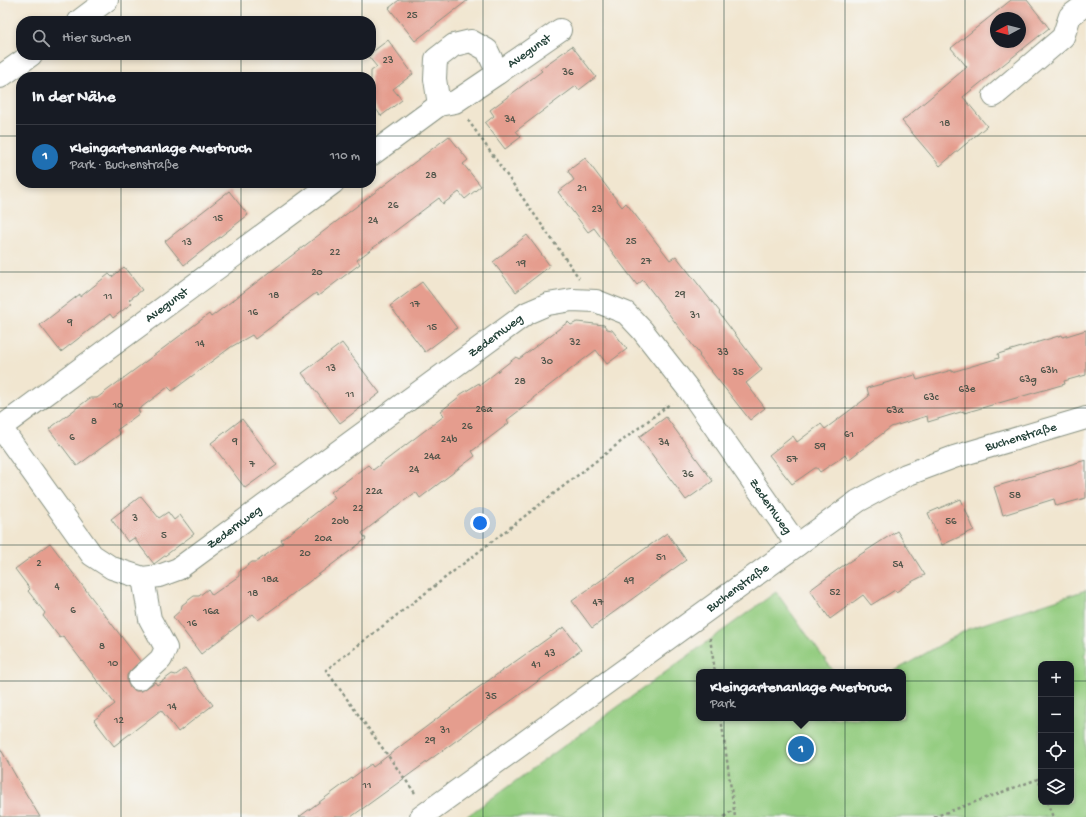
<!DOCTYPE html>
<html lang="de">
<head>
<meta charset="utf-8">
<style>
  body { margin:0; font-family:"Gochi Hand",sans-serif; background:#20242c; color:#f1f3f6 }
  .controls { position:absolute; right:12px; bottom:12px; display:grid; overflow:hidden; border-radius:8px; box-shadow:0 2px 6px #0003 }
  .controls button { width:36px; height:36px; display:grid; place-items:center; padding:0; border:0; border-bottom:1px solid #363941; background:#171b24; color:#f1f3f6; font:20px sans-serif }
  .compass { position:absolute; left:990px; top:12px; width:36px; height:36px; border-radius:50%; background:#171b24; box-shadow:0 2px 6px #0003; rotate:263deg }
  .you { position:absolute; left:480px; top:523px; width:14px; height:14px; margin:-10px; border:3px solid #fff; border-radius:50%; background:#1a73e8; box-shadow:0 0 0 6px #1a73e833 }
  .badge { display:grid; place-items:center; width:26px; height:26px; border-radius:50%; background:#1f6fb2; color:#fff; font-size:13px; font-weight:700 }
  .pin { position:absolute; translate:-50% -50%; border:2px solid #fff; box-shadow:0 1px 4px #0006 }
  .popup { position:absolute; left:696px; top:669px; width:210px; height:52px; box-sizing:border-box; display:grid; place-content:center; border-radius:8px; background:#171b24; filter:drop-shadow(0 1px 3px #0005); font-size:13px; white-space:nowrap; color:#9ea1a6 }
  .popup b { font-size:15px; color:#f1f3f6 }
  .popup::after { content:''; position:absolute; left:50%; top:100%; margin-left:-8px; border:8px solid transparent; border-top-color:#171b24 }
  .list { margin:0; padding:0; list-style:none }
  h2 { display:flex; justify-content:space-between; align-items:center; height:52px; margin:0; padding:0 16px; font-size:17px }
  h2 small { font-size:13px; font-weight:400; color:#9ea1a6 }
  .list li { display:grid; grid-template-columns:26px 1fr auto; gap:12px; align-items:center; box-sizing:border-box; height:64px; padding:0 16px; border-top:1px solid #363941 }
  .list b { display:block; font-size:15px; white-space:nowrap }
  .list p { margin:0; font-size:13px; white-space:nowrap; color:#9ea1a6 }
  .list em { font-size:13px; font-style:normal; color:#9ea1a6 }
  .icon { flex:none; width:22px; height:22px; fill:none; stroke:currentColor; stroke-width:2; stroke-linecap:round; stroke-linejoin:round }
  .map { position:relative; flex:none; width:1086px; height:817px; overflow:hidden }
  .search { position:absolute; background:#171b24; box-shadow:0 2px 6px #0003; left:16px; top:16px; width:360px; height:44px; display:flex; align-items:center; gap:10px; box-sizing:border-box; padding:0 14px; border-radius:16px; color:#9ea1a6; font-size:15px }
  .panel { position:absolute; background:#171b24; box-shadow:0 2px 6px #0003; left:16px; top:72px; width:360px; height:116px; border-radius:16px }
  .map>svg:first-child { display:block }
  .green { fill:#93cc7f; stroke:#59845a; fill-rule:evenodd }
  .building { fill:#e59d8e; fill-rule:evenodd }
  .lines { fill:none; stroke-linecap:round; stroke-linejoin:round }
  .minor-casing { stroke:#889282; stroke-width:24 }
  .major-casing { stroke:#889282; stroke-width:24 }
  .path { stroke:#889282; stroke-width:2.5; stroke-dasharray:3 3; stroke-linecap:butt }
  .minor { stroke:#fff; stroke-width:22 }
  .major { stroke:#fff; stroke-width:22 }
  .grid { fill:none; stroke:#1f3d34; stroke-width:1; stroke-opacity:0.55 }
  .labels { text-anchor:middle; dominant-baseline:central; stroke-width:3; stroke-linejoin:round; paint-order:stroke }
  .number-label { font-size:11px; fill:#50554a }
  .street-label { font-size:13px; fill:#1f3d34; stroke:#f6f6f2 }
</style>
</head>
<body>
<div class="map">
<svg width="1086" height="817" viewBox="0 0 1086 817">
  <rect width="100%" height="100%" fill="#f6f6f2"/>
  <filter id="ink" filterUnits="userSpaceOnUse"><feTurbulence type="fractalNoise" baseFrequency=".025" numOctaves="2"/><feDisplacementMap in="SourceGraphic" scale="8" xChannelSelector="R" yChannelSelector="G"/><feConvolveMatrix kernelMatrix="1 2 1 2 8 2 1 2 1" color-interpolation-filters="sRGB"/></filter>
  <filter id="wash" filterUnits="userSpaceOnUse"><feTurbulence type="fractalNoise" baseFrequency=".012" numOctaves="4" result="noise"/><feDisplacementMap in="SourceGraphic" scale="16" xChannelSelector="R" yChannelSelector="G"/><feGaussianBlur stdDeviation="0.9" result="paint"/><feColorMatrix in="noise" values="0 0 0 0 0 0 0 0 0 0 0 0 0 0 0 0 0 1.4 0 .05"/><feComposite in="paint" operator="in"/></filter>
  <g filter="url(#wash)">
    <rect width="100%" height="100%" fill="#f1e6d0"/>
    <path class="green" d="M1086 590V653L1084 654 1086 660V817H466L776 592 834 672H699V718H903V672H893L968 629ZM1041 664H1071V802H1041Z"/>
    <g id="blocks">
      <g class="building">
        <polygon points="399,0 468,0 415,41 389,8"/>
        <path d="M1011 0H1027L1049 28 963 97 987 126 940 166 902 121 967 67 951 48ZM996 18H1020V42H996Z"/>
        <polygon points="388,40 413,74 393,89 402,100 381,116 371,102 371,71 377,67 368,56 371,55 371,53"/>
        <polygon points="572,46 596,77 579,90 576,86 516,131 521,137 505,149 485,123 494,116 490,110 542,71 540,69"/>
        <polygon points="449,136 468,160 463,164 481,186 465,199 459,192 443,204 439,198 357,260 360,264 318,296 316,293 255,339 252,335 231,347 172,391 168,387 138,410 140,413 117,430 120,434 77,466 49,429 90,398 97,398 209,314 211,317"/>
        <polygon points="585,158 622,207 626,203 670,260 676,256 720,312 719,313 762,370 746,383 765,408 750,420 699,356 700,355 643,280 637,285 594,228 588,232 558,192 574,180 568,171"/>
        <polygon points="229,191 248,215 184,265 165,241"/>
        <polygon points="527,235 550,266 516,292 493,262"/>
        <polygon points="124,267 142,290 129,300 132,303 113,318 110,314 61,352 40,325 80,294 80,297 109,274 112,277"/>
        <polygon points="422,282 457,328 425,352 390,306"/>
        <polygon points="568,322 571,325 577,322 604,325 607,329 612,330 627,349 607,364 596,350 533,398 533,400 507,420 509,423 472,451 475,456 420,498 416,492 380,519 362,533 366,539 258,620 253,614 201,654 173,617 181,610 182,605 194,596 199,596 208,589 212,595 239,576 239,572 252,562 256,562 283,543 281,540 335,498 331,492 368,465 373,470 444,416 441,411 459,397 458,396 479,383 480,385 516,357 519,359"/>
        <polygon points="1086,330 1086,375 1064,381 1065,384 964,413 964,411 928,422 927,416 891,427 848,460 845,455 844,456 820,472 817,468 815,468 792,484 769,455 793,436 797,442 821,424 825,429 869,396 867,388 915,375 917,380 952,370 952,372 999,358 998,354 1062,335 1063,337"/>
        <polygon points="342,343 380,393 340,423 302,373"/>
        <polygon points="666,417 713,481 686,500 639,437"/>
        <polygon points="242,419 277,465 245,488 211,443"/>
        <polygon points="1086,460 1086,498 1056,506 1054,499 1003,515 994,487"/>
        <polygon points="141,496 159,518 168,512 174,520 180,515 194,534 154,564 134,538 128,542 111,519"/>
        <polygon points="961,499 974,530 942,545 928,513"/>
        <polygon points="897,531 925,575 913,581 896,592 895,590 871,605 863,595 830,619 810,590 844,565"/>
        <polygon points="667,533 686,560 592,628 572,601"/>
        <polygon points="50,543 140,661 131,670 127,675 127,681 130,688 136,691 142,691 155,682 157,685 172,674 176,675 185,668 213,705 178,732 161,710 114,746 94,720 115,704 63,636 60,638 43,616 45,613 28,591 30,589 15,569"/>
        <polygon points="564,627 581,650 351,817 299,817 371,764 373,767 475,690"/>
        <polygon points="0,748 22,787 40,817 0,817"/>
      </g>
    </g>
  </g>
  <g filter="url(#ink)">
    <use href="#blocks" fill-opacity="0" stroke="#889282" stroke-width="1"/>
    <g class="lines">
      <defs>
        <g id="minor">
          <path id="s1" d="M498 73 560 30"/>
          <polyline points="994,96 1063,37 1070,16 1086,4"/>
          <polyline points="371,155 439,105 455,102 498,73 487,50 471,41 454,45 436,59 435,79 439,105"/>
          <path id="s2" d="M0 428 333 183"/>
          <path id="s3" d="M1 428 92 555 112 568 143 578 159 576 178 569 527 313 548 304 572 300 596 301 626 313 642 330 689 390 797 545"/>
          <polyline points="139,679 161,659 166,648 150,619 143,578"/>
          <path id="s4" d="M421 817 858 501 906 475 954 457 1086 418"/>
        </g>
        <g id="major">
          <polyline points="79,21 107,0"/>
          <polyline points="0,77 31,55"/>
        </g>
      </defs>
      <use href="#minor" class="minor-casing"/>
      <use href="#major" class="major-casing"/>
      <g class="path">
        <polyline points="468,120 579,278"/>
        <polyline points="710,638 715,672"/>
        <polyline points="721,718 735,817"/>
        <polyline points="415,793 326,670 671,403"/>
        <polyline points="1047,802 1053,817"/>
        <polyline points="724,817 733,810"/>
        <polyline points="934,817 1038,779 1041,787"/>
      </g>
      <use href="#minor" class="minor"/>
      <use href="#major" class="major"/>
    </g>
  </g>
  <path class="grid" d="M121 0V21M241 0V21M362 0V21M483 0V817M603 0V817M724 0V817M845 0V817M965 0V817M121 55V77M241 55V77M362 55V77M0 136H21M371 136H1086M121 183V817M241 183V817M362 183V817M0 272H1086M0 408H1086M0 545H1086M0 681H1041M1071 681H1086"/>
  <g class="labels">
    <g class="number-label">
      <text x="412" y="16">25</text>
      <text x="388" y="61">23</text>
      <text x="568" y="73">36</text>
      <text x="510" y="120">34</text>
      <text x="945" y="124">18</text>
      <text x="431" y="176">28</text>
      <text x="582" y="189">21</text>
      <text x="393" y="206">26</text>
      <text x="597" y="210">23</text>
      <text x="218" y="219">15</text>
      <text x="373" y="221">24</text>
      <text x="631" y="242">25</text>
      <text x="187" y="243">13</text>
      <text x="335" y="253">22</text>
      <text x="646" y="262">27</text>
      <text x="521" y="264">19</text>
      <text x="317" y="273">20</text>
      <text x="680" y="295">29</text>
      <text x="274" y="296">18</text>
      <text x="108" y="297">11</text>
      <text x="415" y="305">17</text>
      <text x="253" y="313">16</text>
      <text x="695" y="316">31</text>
      <text x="70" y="323">9</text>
      <text x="432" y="328">15</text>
      <text x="575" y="343">32</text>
      <text x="200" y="344">14</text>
      <text x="723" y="353">33</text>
      <text x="547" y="362">30</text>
      <text x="331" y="369">13</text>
      <text x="1049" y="371">63h</text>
      <text x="738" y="373">35</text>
      <text x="1028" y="380">63g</text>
      <text x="520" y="382">28</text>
      <text x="967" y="390">63e</text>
      <text x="350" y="395">11</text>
      <text x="931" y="398">63c</text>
      <text x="118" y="406">10</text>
      <text x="484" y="410">26a</text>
      <text x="895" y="411">63a</text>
      <text x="94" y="422">8</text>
      <text x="467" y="427">26</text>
      <text x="849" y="435">61</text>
      <text x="72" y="438">6</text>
      <text x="449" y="440">24b</text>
      <text x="235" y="442">9</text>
      <text x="664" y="443">34</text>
      <text x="820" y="447">59</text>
      <text x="432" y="457">24a</text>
      <text x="792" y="460">57</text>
      <text x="252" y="465">7</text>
      <text x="414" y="470">24</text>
      <text x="688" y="475">36</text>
      <text x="374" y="492">22a</text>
      <text x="1015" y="496">58</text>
      <text x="358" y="509">22</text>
      <text x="135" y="519">3</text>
      <text x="340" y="522">20b</text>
      <text x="951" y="522">56</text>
      <text x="164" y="536">5</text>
      <text x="323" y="539">20a</text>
      <text x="305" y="554">20</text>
      <text x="661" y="558">51</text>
      <text x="39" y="564">2</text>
      <text x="898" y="565">54</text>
      <text x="270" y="580">18a</text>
      <text x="629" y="581">49</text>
      <text x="57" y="587">4</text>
      <text x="835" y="593">52</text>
      <text x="253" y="594">18</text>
      <text x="598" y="603">47</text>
      <text x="73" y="611">6</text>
      <text x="211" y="612">16a</text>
      <text x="192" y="624">16</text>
      <text x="102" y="647">8</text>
      <text x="550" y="654">43</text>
      <text x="113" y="664">10</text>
      <text x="536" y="665">41</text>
      <text x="491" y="697">35</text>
      <text x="172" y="707">14</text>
      <text x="119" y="721">12</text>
      <text x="445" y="731">31</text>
      <text x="430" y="741">29</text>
      <text x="367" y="786">11</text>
    </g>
    <g class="street-label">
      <text stroke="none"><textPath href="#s1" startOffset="38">Avegunst</textPath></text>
      <text stroke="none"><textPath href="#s2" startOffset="207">Avegunst</textPath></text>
      <text stroke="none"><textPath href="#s3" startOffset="643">Zedernweg</textPath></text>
      <text stroke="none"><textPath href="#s4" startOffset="715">Buchenstraße</textPath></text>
      <text stroke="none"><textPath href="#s3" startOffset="1027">Zedernweg</textPath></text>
      <text stroke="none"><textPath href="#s3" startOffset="319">Zedernweg</textPath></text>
      <text stroke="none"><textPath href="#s4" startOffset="391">Buchenstraße</textPath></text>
    </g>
  </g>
</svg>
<div class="controls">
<button>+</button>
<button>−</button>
<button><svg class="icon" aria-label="locate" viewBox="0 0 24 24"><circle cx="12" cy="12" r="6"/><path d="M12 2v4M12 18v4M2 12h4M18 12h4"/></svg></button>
<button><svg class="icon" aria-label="layers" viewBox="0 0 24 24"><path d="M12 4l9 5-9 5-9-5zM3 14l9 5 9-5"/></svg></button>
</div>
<svg class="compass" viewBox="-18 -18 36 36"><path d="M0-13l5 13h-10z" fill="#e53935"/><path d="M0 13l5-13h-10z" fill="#9ea1a6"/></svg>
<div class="you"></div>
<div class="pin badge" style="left:801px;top:749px">1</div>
<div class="popup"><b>Kleingartenanlage Averbruch</b>Park</div>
<div class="search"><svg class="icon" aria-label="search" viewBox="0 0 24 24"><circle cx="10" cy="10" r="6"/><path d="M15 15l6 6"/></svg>Hier suchen</div>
<section class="panel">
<h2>In der Nähe<small></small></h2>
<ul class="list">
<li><span class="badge">1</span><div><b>Kleingartenanlage Averbruch</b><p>Park · Buchenstraße</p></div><em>110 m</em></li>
</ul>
</section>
</div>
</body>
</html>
